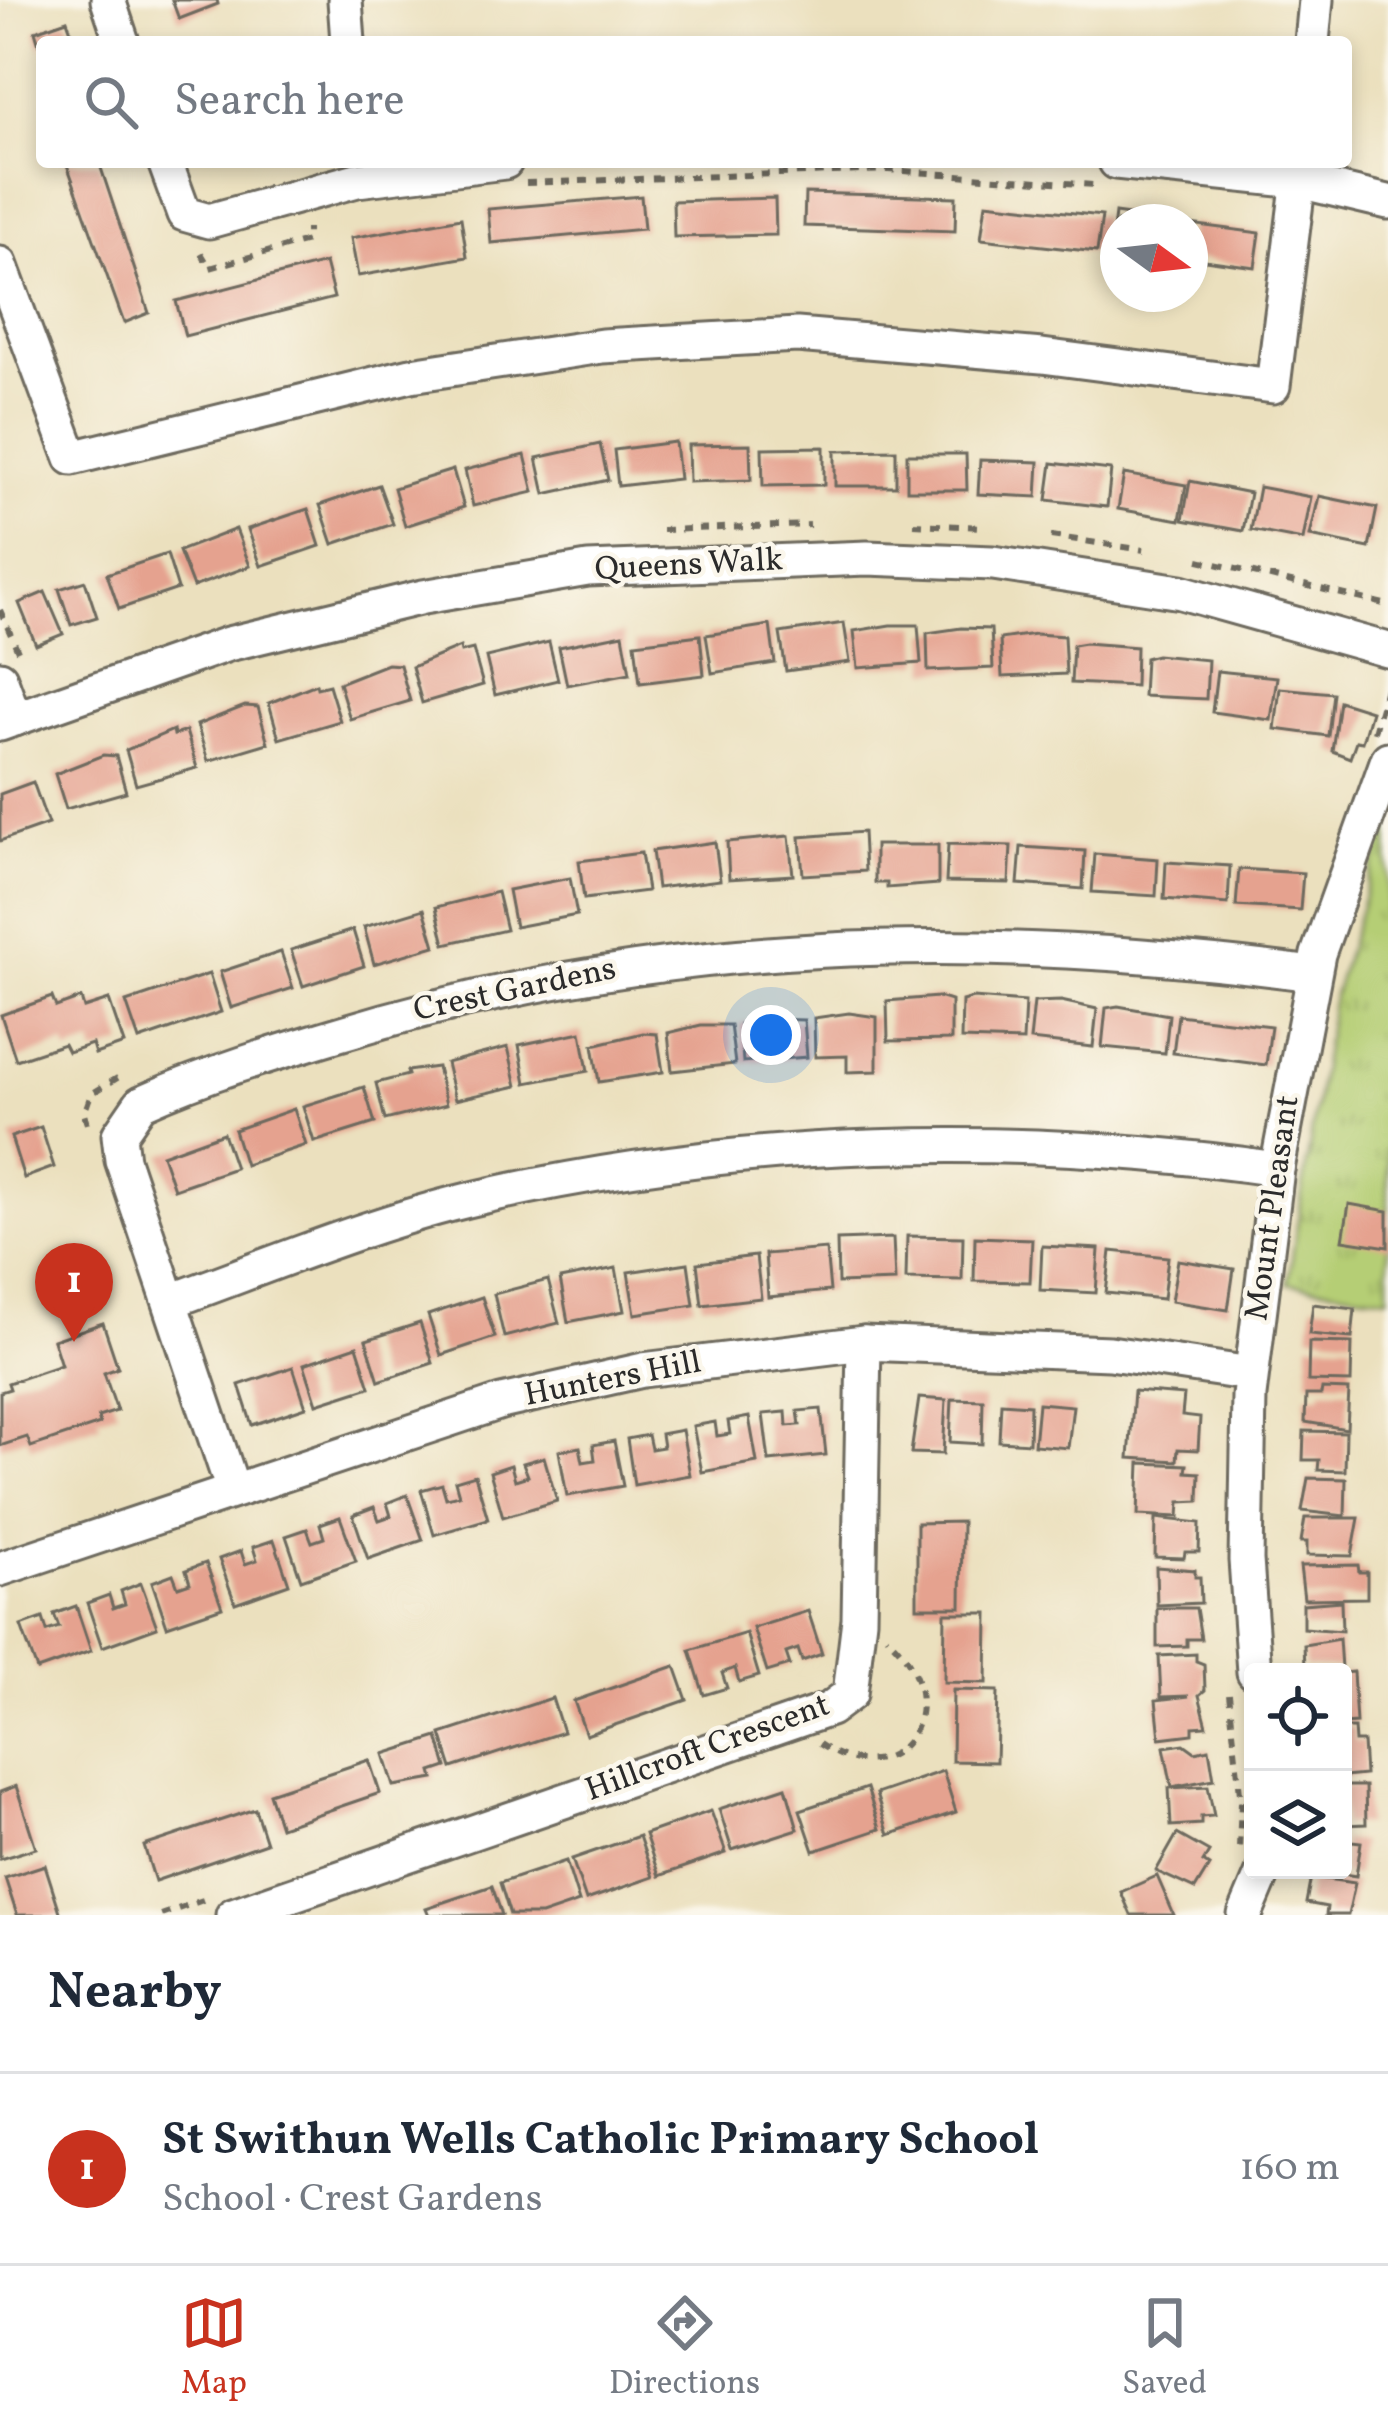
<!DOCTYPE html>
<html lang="en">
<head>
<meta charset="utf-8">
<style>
  body { margin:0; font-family:Vollkorn,serif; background:#f6f6f7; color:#1f2937 }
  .controls { position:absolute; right:36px; bottom:36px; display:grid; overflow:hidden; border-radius:12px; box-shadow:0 6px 18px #0003 }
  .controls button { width:108px; height:108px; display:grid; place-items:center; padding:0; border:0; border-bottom:3px solid #e0e1e3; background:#fff; color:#1f2937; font:60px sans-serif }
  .compass { position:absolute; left:1100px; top:204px; width:108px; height:108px; border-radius:50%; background:#fff; box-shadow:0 6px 18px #0003; rotate:105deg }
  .you { position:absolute; left:771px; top:1035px; width:42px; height:42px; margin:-30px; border:9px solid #fff; border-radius:50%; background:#1a73e8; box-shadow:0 0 0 18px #1a73e833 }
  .badge { display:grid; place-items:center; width:78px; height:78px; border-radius:50%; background:#c8321e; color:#fff; font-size:39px; font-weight:700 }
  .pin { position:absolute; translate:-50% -99px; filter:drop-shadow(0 3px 6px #0008) }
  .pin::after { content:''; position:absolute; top:63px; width:42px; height:36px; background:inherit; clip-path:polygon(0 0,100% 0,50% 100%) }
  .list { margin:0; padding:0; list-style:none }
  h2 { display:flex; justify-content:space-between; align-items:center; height:156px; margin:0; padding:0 48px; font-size:51px }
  h2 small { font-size:39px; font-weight:400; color:#747a83 }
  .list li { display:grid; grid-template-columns:78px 1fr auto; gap:36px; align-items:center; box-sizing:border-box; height:192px; padding:0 48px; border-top:3px solid #e0e1e3 }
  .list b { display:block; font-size:45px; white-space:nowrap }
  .list p { margin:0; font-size:39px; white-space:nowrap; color:#747a83 }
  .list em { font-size:39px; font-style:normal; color:#747a83 }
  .icon { flex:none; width:66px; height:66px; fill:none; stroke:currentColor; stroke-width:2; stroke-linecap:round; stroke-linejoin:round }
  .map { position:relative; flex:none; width:1388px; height:1915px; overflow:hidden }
  .search { position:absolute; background:#fff; box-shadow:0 6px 18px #0003; left:36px; right:36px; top:36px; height:132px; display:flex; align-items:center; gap:30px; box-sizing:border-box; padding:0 42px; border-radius:12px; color:#747a83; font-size:45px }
  .sheet { height:348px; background:#fff }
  nav { display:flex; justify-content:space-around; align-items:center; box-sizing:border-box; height:168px; border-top:3px solid #e0e1e3; background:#fff; font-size:33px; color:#747a83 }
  nav a { display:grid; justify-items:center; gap:6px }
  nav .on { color:#c8321e }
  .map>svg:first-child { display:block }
  .park { fill:url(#park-tufts); stroke:#707c50; stroke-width:3 }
  .building { fill:#e5a28f }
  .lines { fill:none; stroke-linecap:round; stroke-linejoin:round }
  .minor-casing { stroke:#6e6a5e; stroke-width:39 }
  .path { stroke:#6e6a5e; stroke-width:6; stroke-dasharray:9 9; stroke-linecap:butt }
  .minor { stroke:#fff; stroke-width:33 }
  .labels { text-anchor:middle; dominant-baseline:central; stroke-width:9; stroke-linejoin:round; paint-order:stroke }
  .street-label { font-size:33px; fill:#2b2b2b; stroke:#fbf7ec }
</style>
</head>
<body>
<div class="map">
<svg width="1388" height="1915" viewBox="0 0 1388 1915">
  <defs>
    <pattern id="park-tufts" width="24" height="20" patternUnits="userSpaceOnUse" patternTransform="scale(3)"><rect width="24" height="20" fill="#b5ce74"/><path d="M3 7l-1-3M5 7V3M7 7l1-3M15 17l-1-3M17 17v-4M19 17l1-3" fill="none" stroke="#9cb165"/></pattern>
  </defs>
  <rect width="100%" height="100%" fill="#fbf7ec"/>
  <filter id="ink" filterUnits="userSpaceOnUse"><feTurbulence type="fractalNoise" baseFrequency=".00833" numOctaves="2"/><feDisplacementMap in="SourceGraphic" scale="24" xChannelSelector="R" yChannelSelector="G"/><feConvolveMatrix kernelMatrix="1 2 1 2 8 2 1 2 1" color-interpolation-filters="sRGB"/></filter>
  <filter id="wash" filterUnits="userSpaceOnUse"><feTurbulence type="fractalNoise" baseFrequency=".004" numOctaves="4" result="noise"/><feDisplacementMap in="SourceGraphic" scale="48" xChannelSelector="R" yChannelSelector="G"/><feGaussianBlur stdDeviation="2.7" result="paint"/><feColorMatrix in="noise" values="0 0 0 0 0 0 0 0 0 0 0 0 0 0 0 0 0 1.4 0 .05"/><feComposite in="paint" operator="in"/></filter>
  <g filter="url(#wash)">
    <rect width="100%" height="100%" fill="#ebe0be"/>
    <polygon class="park" points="1388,816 1388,1297 1288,1283 1332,1002"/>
    <g id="blocks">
      <g class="building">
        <polygon points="172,0 217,0 218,4 179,19"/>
        <polygon points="67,20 75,42 42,42 41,51 35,31"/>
        <polygon points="66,162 99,162 149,313 124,323"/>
        <polygon points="805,193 956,197 955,231 804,226"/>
        <polygon points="641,196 644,229 491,243 488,209"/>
        <polygon points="775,198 776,235 674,237 673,201"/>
        <polygon points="986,203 1102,216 1097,252 981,239"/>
        <polygon points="1115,213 1158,219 1158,222 1118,222 1118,248 1111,247"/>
        <polygon points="461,218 467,257 358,276 351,238"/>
        <polygon points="1190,224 1260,233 1255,267 1190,258"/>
        <polygon points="325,263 334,298 185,336 176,301"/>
        <polygon points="675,442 679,479 618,486 614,450"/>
        <polygon points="600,444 608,480 545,494 537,458"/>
        <polygon points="750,444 751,480 689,482 688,445"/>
        <polygon points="824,447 824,485 763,486 762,448"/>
        <polygon points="896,450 896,486 835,486 835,451"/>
        <polygon points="907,454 966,454 967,490 907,490"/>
        <polygon points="525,455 534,492 473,506 465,470"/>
        <polygon points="980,460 1039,462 1037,497 978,494"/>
        <polygon points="1052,463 1111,470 1107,507 1047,500"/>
        <polygon points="453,470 464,507 405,526 394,488"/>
        <polygon points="1124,474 1186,485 1180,520 1118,509"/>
        <polygon points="1190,481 1250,493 1243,531 1183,520"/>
        <polygon points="379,485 393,524 333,544 320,505"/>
        <polygon points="1259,487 1311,497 1303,540 1251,530"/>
        <polygon points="1319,496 1377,508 1369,548 1310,536"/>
        <polygon points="308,509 320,546 261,566 248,529"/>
        <polygon points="236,529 250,566 193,587 179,551"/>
        <polygon points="167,554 178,589 119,609 107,574"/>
        <polygon points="85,581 97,617 71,625 59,589"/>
        <polygon points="45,592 63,634 36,645 19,603"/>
        <polygon points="844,623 850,662 786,671 780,633"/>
        <polygon points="770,625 775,663 712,673 706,635"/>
        <polygon points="890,625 918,625 921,663 858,668 854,631"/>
        <polygon points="961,628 991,629 993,668 928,671 927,633"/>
        <polygon points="623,634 630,673 567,685 559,647"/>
        <polygon points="1035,634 1064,636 1066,674 1002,677 1000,639"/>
        <polygon points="700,635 704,675 640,683 635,643"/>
        <polygon points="549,642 558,680 495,695 486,657"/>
        <polygon points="1085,643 1136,647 1135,686 1071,683 1073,645"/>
        <polygon points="460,647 461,652 473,649 483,685 422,703 412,667"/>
        <polygon points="1156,655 1208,660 1206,699 1143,696 1145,658"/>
        <polygon points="387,664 400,665 410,701 350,719 339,683"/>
        <polygon points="1217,671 1277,677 1271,720 1212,712"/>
        <polygon points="316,684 317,688 329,685 340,721 279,739 269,703"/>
        <polygon points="1280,688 1333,693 1328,736 1275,729"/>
        <polygon points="1339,701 1371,711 1362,742 1356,741 1350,758 1332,751"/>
        <polygon points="245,706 258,707 268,743 208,761 197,725"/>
        <polygon points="173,730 174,735 186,731 197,768 136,785 126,750"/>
        <polygon points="103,755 116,756 126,792 66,809 55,774"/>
        <polygon points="33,782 48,824 0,841 0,794"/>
        <polygon points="863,832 865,871 803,875 800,837"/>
        <polygon points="789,836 793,875 729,879 727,842"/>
        <polygon points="715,842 720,880 657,888 652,851"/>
        <polygon points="948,844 1011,846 1009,883 946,882"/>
        <polygon points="875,845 938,845 938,884 887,888 887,883 875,883"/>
        <polygon points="1021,847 1085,851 1083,889 1018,884"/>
        <polygon points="641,853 647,891 584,899 579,861"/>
        <polygon points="1095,854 1158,859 1156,896 1092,892"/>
        <polygon points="1166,862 1230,866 1228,904 1164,899"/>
        <polygon points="1239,869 1303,873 1300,910 1236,906"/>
        <polygon points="570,878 577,915 515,927 508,890"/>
        <polygon points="497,892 506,930 445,944 436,907"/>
        <polygon points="424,909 435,946 374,964 364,927"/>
        <polygon points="353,930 364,966 303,986 291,950"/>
        <polygon points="281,952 293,988 231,1008 220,972"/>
        <polygon points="209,974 221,1012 139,1040 126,1002"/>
        <polygon points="52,997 56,1007 81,998 84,1008 109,1000 124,1044 95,1054 92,1044 68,1052 64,1044 16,1060 1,1015"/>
        <polygon points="938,997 951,1001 951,1040 888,1041 887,1001"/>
        <polygon points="973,998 1025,1002 1023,1041 961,1039 962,1001"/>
        <polygon points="1061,1001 1097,1009 1093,1047 1030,1040 1034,1002"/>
        <polygon points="1118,1006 1169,1015 1165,1053 1102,1047 1106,1008"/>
        <polygon points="849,1013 877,1017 877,1071 847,1072 847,1056 815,1057 814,1018"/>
        <polygon points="1178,1015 1271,1026 1266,1065 1173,1053"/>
        <polygon points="769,1019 804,1020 807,1057 743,1062 740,1024"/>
        <polygon points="701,1025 730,1025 735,1064 672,1071 668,1033"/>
        <polygon points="581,1032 588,1071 526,1083 519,1045"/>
        <polygon points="643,1033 657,1034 663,1072 599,1082 593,1045"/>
        <polygon points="508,1047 517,1086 455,1100 446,1063"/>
        <polygon points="437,1067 446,1105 385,1120 376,1083 408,1075 407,1071"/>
        <polygon points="364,1087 375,1123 314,1142 303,1106"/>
        <polygon points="294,1109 306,1145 245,1165 234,1130"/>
        <polygon points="41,1127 54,1167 24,1178 11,1137"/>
        <polygon points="223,1133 235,1168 174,1189 162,1155"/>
        <polygon points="1349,1204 1388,1211 1388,1247 1343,1240"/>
        <polygon points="907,1236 963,1237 962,1280 906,1279"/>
        <polygon points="975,1237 1032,1239 1030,1282 974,1281"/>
        <polygon points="893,1238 895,1281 838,1283 837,1240"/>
        <polygon points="1042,1246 1099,1249 1096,1293 1040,1290"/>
        <polygon points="826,1249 830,1291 768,1297 765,1254"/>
        <polygon points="1111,1251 1168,1257 1163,1299 1106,1293"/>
        <polygon points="756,1256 761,1298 702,1305 697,1263"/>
        <polygon points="1178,1260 1234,1269 1228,1310 1171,1301"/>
        <polygon points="688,1263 694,1305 635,1314 628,1272"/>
        <polygon points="616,1268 624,1311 568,1322 560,1279"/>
        <polygon points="548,1280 559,1323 504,1337 494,1294"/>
        <polygon points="482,1297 495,1337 441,1355 428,1315"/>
        <polygon points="1313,1304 1355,1309 1352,1338 1309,1334"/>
        <polygon points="103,1323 118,1368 104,1373 117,1411 98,1417 100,1424 31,1447 27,1437 0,1446 0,1392 10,1389 8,1383 61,1365 53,1340"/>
        <polygon points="420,1323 433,1363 379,1381 366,1340"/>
        <polygon points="1309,1342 1352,1343 1351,1382 1308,1381"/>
        <polygon points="357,1346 370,1387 317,1404 304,1364"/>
        <polygon points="293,1367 306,1407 252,1425 239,1385"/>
        <polygon points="1322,1389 1349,1390 1347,1429 1305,1422 1306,1395 1321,1395"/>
        <polygon points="1134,1391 1184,1395 1182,1416 1200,1418 1198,1450 1178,1449 1177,1461 1129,1458"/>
        <polygon points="919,1398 946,1400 943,1454 911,1453"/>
        <polygon points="952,1399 983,1400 982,1444 950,1442"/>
        <polygon points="1001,1403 1030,1405 1029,1443 999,1441"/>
        <polygon points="1038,1403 1073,1406 1068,1448 1034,1445"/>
        <polygon points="821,1409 826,1455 769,1461 763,1414 786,1412 787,1426 800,1425 798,1411"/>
        <polygon points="749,1417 757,1462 702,1472 693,1426 715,1422 717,1436 730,1434 728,1421"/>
        <polygon points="682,1430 690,1475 634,1485 627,1439 648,1435 651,1449 663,1447 661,1434"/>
        <polygon points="1304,1431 1346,1432 1345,1471 1318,1470 1319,1460 1303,1460"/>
        <polygon points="614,1441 623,1486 567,1496 559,1451 580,1447 583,1462 595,1460 593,1445"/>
        <polygon points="544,1457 557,1501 503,1517 490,1472 511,1465 515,1480 528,1476 523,1463"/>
        <polygon points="1140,1463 1187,1465 1186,1472 1200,1473 1199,1501 1180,1502 1179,1517 1138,1515"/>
        <polygon points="475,1475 488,1519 434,1535 421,1490 442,1484 446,1498 459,1495 455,1481"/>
        <polygon points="1308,1478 1346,1479 1345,1516 1302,1511"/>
        <polygon points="407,1495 423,1540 368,1559 353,1515 374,1507 379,1520 391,1516 387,1503"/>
        <polygon points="340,1517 356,1561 301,1580 286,1536 307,1529 312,1542 324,1538 320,1524"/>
        <polygon points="1156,1518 1200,1523 1199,1552 1185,1552 1184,1558 1155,1557"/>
        <polygon points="1305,1518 1359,1518 1352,1556 1307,1555 1307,1542 1301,1542"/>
        <polygon points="962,1522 961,1607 917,1607 917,1523"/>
        <polygon points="274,1540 289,1584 235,1603 219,1559 241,1551 245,1564 257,1560 253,1547"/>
        <polygon points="206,1563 222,1607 167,1626 152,1582 173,1574 178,1587 190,1583 186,1570"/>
        <polygon points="1358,1565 1359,1572 1367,1572 1367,1598 1304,1599 1300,1566"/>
        <polygon points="1156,1567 1195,1570 1195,1577 1200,1577 1201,1603 1157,1605"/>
        <polygon points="141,1583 157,1627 102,1647 87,1603 109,1595 113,1608 125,1604 121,1591"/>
        <polygon points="1341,1601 1342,1631 1303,1628 1303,1604"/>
        <polygon points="76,1606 91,1651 37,1670 21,1626 43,1618 47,1631 59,1627 54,1614"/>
        <polygon points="1157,1608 1196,1608 1201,1639 1187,1639 1187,1646 1157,1647"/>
        <polygon points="808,1611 822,1654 802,1661 798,1649 786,1653 790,1665 767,1672 753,1628"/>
        <polygon points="945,1613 988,1613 987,1683 944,1682"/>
        <polygon points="746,1633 759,1676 739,1682 735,1668 722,1673 727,1688 704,1695 690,1650"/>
        <polygon points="1339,1639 1341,1668 1305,1667 1304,1645"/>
        <polygon points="1196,1654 1196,1661 1204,1664 1205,1690 1199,1695 1207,1726 1193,1727 1193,1734 1160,1738 1156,1700 1189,1696 1161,1697 1159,1656"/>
        <polygon points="675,1666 687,1700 586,1735 574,1701"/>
        <polygon points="1353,1672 1356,1723 1343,1724 1343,1673"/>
        <polygon points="953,1690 998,1691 996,1762 952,1761"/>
        <polygon points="552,1698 563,1732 452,1768 441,1734"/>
        <polygon points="1343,1728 1354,1728 1355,1742 1363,1742 1365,1775 1343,1777"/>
        <polygon points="438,1737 447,1767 432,1772 434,1779 394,1786 384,1754"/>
        <polygon points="1184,1744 1195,1752 1209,1749 1214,1779 1172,1787 1164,1747"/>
        <polygon points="369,1760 380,1793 280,1827 269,1793"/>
        <polygon points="943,1771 956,1812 889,1835 876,1794"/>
        <polygon points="16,1786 36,1848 0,1859 0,1792"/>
        <polygon points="1208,1786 1214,1816 1201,1817 1201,1824 1171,1826 1169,1788"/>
        <polygon points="1343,1786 1365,1786 1366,1824 1343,1825"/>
        <polygon points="786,1787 798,1829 732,1850 719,1809"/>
        <polygon points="867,1788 880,1829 814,1851 800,1810"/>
        <polygon points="255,1809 266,1843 155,1881 144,1846"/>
        <polygon points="711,1811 726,1853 659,1876 645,1834"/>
        <polygon points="1177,1834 1209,1852 1203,1862 1209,1866 1195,1889 1156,1871"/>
        <polygon points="639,1836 653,1877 586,1900 572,1859"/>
        <polygon points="1343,1840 1361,1842 1356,1876 1343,1874"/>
        <polygon points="566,1861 579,1902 541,1915 510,1915 500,1883"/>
        <polygon points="45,1865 61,1915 17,1915 5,1878"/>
        <polygon points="1157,1876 1174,1915 1131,1915 1121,1892"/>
        <polygon points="1311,1877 1355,1883 1348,1915 1326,1915 1327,1907 1306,1903"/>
        <polygon points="492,1886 502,1915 429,1915 426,1908"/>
      </g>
    </g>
  </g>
  <g filter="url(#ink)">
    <use href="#blocks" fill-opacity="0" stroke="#6e6a5e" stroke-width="3"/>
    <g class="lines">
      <defs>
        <g id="minor">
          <polyline points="108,0 122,42"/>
          <polyline points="345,0 348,42"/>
          <polyline points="1312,42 1316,0"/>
          <polyline points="165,162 184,214 209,221 357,180 505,162"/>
          <polyline points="1116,162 1299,181 1388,202"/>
          <polyline points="0,264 72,458 411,375 602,346 797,335 1042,356 1273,386 1301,162"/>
          <polyline points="0,678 15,719"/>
          <polyline points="0,724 228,644 423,597 588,569 867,558 993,563 1181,592 1388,650"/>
          <path d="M171 1301C273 1264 375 1221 481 1197 740 1138 1014 1131 1277 1169"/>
          <path d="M233 1490 122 1160 119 1135 141 1103C205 1074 272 1054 339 1034 665 935 978 930 1313 974"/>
          <polyline points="0,1569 501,1402 643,1370 864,1343 1110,1353 1251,1374"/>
          <polyline points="1254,1672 1246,1560 1249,1396 1277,1169 1318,954 1388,759"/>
          <polyline points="233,1915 830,1709 850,1694 859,1619 864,1343"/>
          <polyline points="1245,1915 1264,1870"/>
        </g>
      </defs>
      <use href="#minor" class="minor-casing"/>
      <g class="path">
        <polyline points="526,183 889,170 1094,185"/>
        <polyline points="201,253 210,268 307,241 307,228"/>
        <polyline points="914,524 984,527"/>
        <polyline points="662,530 810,525"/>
        <polyline points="1051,536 1144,550"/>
        <polyline points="1199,560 1388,605"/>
        <polyline points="0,610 18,651"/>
        <polyline points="1374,732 1388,681"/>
        <polyline points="87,1124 84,1114 91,1094 119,1077"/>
        <polyline points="1229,1694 1241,1802 1239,1848"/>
        <path d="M819 1744C902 1800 962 1701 886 1636"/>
        <polyline points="161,1915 203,1900"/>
      </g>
      <use href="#minor" class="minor"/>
    </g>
  </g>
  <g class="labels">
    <g class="street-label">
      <text transform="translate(689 566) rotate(-3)">Queens Walk</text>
      <text transform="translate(515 991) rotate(-12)">Crest Gardens</text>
      <text transform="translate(1274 1208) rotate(-82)">Mount Pleasant</text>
      <text transform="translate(613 1380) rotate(-11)">Hunters Hill</text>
      <text transform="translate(708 1749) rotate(-20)">Hillcroft Crescent</text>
    </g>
  </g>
</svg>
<div class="controls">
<button><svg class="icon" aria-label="locate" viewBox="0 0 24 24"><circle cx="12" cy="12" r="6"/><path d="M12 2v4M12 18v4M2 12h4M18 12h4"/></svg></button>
<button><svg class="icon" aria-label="layers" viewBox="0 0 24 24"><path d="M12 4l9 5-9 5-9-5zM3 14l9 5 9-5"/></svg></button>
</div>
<svg class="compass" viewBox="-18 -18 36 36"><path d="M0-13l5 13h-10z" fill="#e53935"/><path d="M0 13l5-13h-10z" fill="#747a83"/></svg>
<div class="you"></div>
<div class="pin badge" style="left:74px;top:1342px">1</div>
<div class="search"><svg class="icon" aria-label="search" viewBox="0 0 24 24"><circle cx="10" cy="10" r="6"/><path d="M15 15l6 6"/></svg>Search here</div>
</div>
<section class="sheet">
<h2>Nearby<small></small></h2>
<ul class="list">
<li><span class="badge">1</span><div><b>St Swithun Wells Catholic Primary School</b><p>School · Crest Gardens</p></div><em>160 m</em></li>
</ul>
</section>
<nav>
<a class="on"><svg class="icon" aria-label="map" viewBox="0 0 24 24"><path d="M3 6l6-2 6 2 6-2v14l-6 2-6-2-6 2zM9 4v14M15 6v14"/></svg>Map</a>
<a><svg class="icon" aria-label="directions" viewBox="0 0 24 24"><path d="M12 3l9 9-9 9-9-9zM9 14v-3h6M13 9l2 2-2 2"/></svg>Directions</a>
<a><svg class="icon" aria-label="saved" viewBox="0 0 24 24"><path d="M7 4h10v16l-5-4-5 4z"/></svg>Saved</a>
</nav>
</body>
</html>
